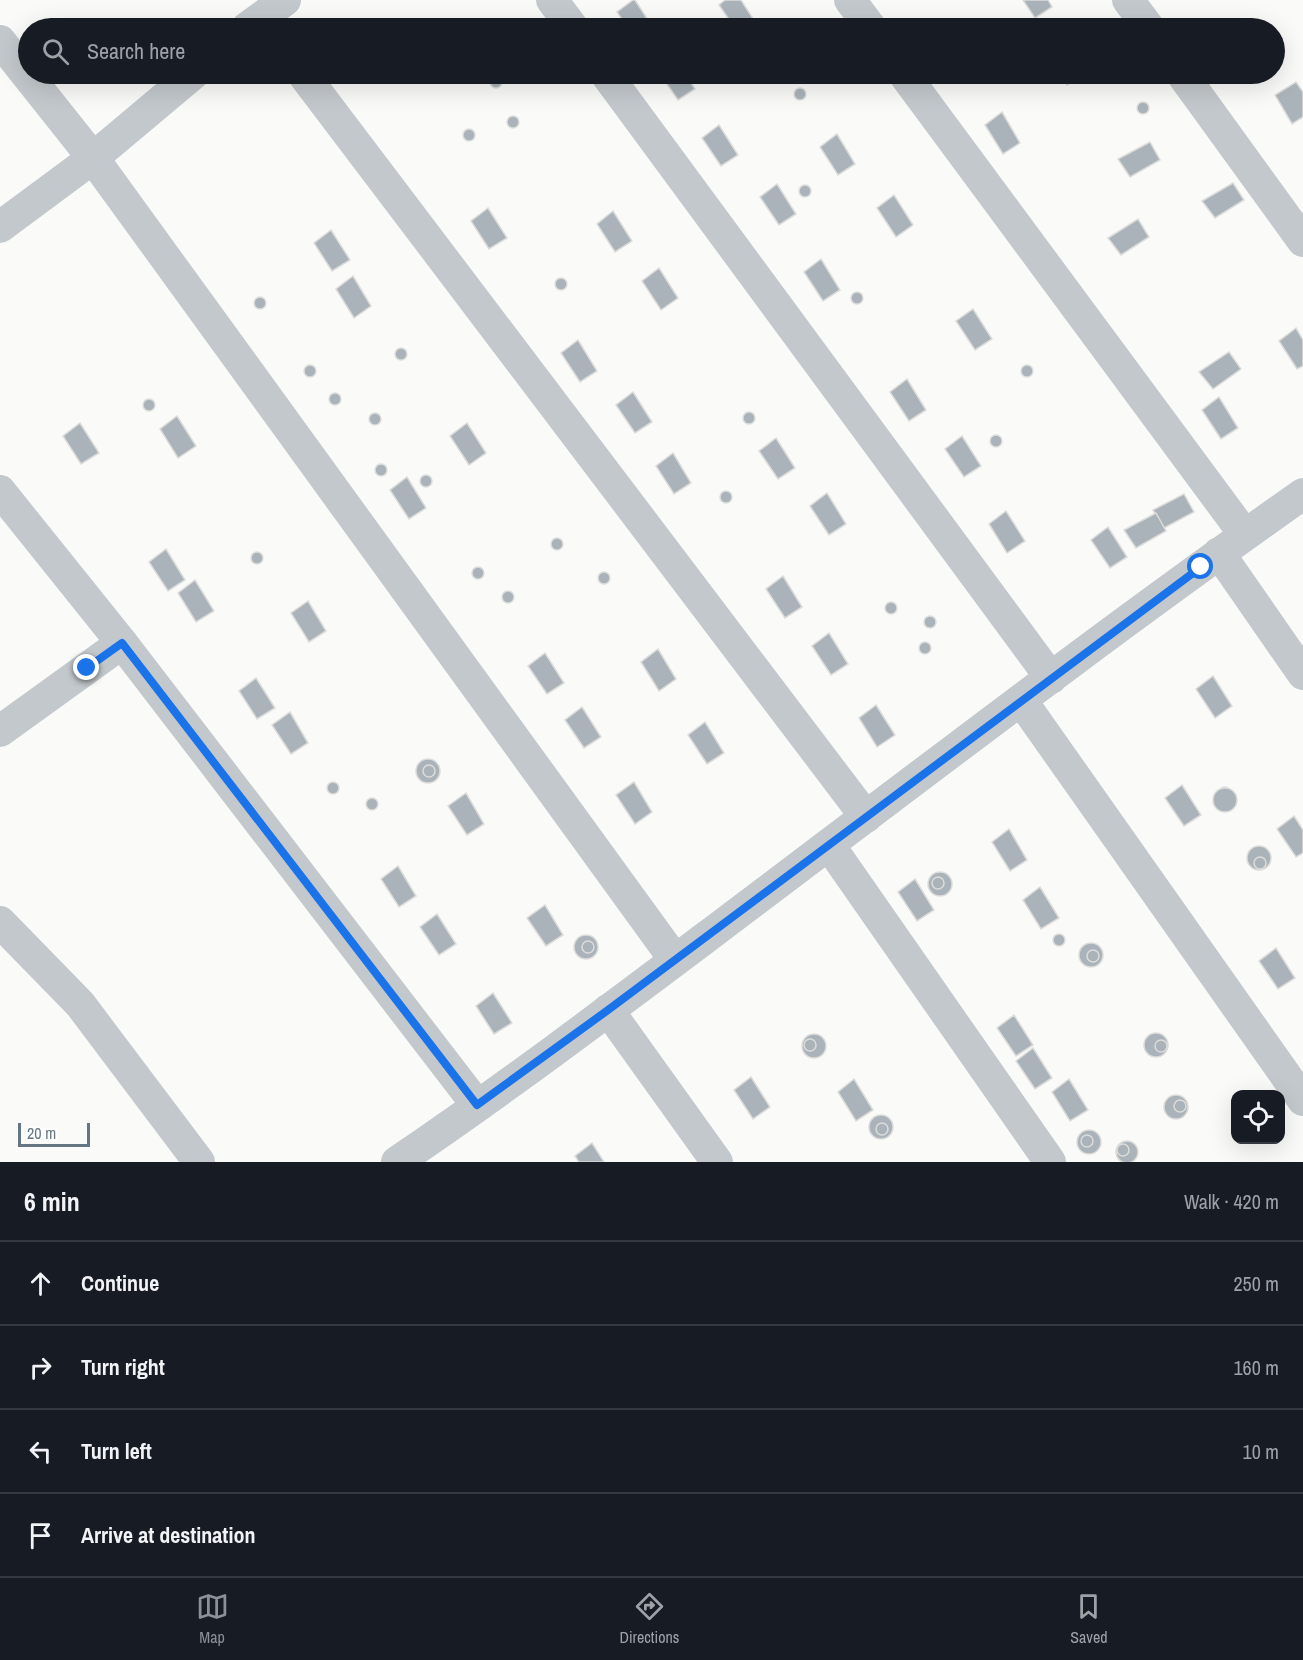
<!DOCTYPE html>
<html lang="en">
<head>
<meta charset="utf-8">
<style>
  body { margin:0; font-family:"Archivo Narrow",sans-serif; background:#20242c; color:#f1f3f6 }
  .controls { position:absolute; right:18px; bottom:18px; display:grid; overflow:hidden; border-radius:12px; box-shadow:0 6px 24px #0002 }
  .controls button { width:54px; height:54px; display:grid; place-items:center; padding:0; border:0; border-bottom:2px solid #363941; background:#171b24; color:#f1f3f6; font:30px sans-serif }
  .scale { position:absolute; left:18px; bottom:15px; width:72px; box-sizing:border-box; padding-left:6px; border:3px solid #657683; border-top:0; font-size:16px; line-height:21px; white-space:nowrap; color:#657683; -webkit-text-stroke:4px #fff; paint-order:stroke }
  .stop { position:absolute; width:18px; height:18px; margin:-14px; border:4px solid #1a73e8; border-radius:50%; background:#fff }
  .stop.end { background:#1a73e8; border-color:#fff; box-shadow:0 2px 6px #0008 }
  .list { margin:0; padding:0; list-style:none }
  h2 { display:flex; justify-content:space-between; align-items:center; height:78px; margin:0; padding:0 24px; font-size:26px }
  h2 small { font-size:20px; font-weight:400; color:#9ea1a6 }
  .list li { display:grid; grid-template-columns:39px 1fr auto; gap:18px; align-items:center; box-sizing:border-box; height:84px; padding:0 24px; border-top:2px solid #363941 }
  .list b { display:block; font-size:22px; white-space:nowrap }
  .list em { font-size:20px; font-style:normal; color:#9ea1a6 }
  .icon { flex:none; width:33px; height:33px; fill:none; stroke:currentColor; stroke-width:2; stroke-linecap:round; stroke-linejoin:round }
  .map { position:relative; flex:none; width:1303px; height:1162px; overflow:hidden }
  .search { position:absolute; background:#171b24; box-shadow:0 6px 24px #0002; left:18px; right:18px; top:18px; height:66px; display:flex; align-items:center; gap:15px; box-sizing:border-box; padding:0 21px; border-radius:33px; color:#9ea1a6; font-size:22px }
  .sheet { height:414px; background:#171b24 }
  nav { display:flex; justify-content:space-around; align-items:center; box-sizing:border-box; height:84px; border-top:2px solid #363941; background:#171b24; font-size:16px; color:#9ea1a6 }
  nav a { display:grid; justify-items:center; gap:3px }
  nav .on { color:#8c9099 }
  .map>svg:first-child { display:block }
  .building { fill:#aab3b9; stroke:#dcdcda; stroke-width:1.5 }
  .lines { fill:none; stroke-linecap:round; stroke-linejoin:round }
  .minor { stroke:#c3c8cc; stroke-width:32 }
  .route { stroke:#1a73e8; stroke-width:8 }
</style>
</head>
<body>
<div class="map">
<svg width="1303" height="1162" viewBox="0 0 1303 1162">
  <rect width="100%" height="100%" fill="#fafaf8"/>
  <g class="building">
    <polygon points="633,0 635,0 653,28 628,28 617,12"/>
    <polygon points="725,0 741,0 755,22 745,28 735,28 719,5"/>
    <polygon points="1023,0 1048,0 1052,7 1035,18"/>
    <polygon points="660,74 685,74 695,89 678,100"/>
    <polygon points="1059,74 1084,74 1067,85"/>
    <circle cx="496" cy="82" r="6"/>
    <polygon points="1296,82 1303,92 1303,117 1292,124 1275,95"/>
    <circle cx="800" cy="94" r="6"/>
    <circle cx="1143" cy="108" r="6"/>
    <polygon points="1002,112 1020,143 1003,154 985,125"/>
    <circle cx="513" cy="122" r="6"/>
    <polygon points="719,125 738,155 721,166 702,138"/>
    <circle cx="469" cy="135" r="6"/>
    <polygon points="837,134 855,164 838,175 820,147"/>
    <polygon points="1150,142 1160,160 1130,177 1118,159"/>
    <polygon points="1233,183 1244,200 1215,218 1202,201"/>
    <polygon points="777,184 796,214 779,225 760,197"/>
    <circle cx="805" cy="191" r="6"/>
    <polygon points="894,195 913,225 896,237 877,208"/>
    <polygon points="488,208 507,238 489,249 471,221"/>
    <polygon points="613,211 632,241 615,252 597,224"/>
    <polygon points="1138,219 1149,237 1121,255 1108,238"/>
    <polygon points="331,230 350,260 332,271 314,243"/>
    <polygon points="821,259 840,290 823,301 804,272"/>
    <polygon points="659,268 678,298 661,310 642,281"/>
    <polygon points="353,276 371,306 354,318 336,289"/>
    <circle cx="561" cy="284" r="6"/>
    <circle cx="857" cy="298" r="6"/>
    <circle cx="260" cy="303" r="6"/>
    <polygon points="973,309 992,339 975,350 956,321"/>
    <polygon points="1296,328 1303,340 1303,366 1297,369 1279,341"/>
    <polygon points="578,340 597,371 580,382 561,353"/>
    <circle cx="401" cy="354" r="6"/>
    <polygon points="1229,352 1241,369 1213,389 1199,372"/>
    <circle cx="1027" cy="371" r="6"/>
    <circle cx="310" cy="371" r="6"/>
    <polygon points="907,379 926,410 909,421 890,392"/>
    <polygon points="633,392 652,422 635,433 616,405"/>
    <circle cx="335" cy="399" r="6"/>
    <polygon points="1219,397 1238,428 1221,439 1202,410"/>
    <circle cx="149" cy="405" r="6"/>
    <circle cx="749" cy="418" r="6"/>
    <circle cx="375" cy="419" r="6"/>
    <polygon points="177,416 196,446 178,458 160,429"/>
    <polygon points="80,423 99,453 81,464 63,436"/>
    <polygon points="467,423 486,453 469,465 450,436"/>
    <circle cx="996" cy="441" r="6"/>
    <polygon points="962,436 981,466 964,477 945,449"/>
    <polygon points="776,438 795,468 778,479 759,451"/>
    <polygon points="673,453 691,483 674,494 656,466"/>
    <circle cx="381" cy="470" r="6"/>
    <circle cx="426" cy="481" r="6"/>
    <polygon points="407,477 426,508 409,519 390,490"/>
    <circle cx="726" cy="497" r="6"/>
    <polygon points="827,493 846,524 829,535 810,506"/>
    <polygon points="1184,494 1194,512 1164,528 1153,510"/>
    <polygon points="1006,511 1025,541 1007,553 989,524"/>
    <polygon points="1156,513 1166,531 1136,548 1124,530"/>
    <polygon points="1108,527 1127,557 1110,568 1091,540"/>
    <circle cx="557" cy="544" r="6"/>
    <polygon points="166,549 185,580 168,591 149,562"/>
    <circle cx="257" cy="558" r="6"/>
    <circle cx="478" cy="573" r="6"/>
    <circle cx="604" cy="578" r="6"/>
    <polygon points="783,576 802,607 785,618 766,589"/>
    <polygon points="195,580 214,611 196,622 178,593"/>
    <circle cx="508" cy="597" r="6"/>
    <polygon points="308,601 326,631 309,642 291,613"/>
    <circle cx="891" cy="608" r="6"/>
    <circle cx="930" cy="622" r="6"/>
    <polygon points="829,633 848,664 831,675 812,646"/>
    <circle cx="925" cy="648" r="6"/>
    <polygon points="658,649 676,679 659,691 641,662"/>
    <polygon points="545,653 564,683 547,694 528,666"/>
    <polygon points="1213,676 1232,706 1215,718 1196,689"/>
    <polygon points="256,678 275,708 257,719 239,691"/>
    <polygon points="876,705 895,735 877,747 859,718"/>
    <polygon points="582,707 601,737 584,748 565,720"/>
    <polygon points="290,712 308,743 291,754 272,725"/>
    <polygon points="705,722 724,753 707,764 688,735"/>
    <circle cx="428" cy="771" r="12"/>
    <circle cx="429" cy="771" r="6"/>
    <circle cx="333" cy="788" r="6"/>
    <polygon points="634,782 652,812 635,824 616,795"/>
    <polygon points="1182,785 1201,815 1184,826 1165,798"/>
    <circle cx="1225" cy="793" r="6"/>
    <circle cx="1225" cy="800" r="12"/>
    <polygon points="466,793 484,824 467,835 448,806"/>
    <circle cx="372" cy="804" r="6"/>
    <polygon points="1294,816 1303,830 1303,853 1296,857 1277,829"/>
    <polygon points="1009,829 1027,860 1010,871 992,842"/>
    <circle cx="1259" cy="858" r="12"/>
    <circle cx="1260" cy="863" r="6"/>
    <polygon points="398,866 416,896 399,907 381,879"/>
    <circle cx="940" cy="884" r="12"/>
    <circle cx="938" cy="883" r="6"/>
    <polygon points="915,879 934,910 917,921 898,892"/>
    <polygon points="1040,887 1059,918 1041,929 1023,900"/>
    <polygon points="545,905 563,935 546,946 527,918"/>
    <polygon points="437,914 456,944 439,955 420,927"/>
    <circle cx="1059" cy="940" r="6"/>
    <circle cx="586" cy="947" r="12"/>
    <circle cx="588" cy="947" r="6"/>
    <circle cx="1091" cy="955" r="12"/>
    <polygon points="1276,948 1295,978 1278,989 1259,961"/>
    <circle cx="1093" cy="956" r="6"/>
    <polygon points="493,993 512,1023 494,1034 476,1006"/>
    <polygon points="1014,1015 1033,1045 1016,1056 997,1028"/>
    <circle cx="1156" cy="1045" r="12"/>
    <circle cx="814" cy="1046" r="12"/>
    <circle cx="810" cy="1045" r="6"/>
    <circle cx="1161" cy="1046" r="6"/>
    <polygon points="1033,1048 1052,1078 1035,1089 1016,1061"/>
    <polygon points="751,1077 770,1107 753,1119 734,1090"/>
    <polygon points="854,1079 873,1110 856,1121 838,1092"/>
    <polygon points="1069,1079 1088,1110 1070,1121 1052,1092"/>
    <circle cx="1176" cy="1107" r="12"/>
    <circle cx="1180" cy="1106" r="6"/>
    <circle cx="881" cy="1127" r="12"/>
    <circle cx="882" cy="1129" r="6"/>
    <circle cx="1089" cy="1142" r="12"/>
    <circle cx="1087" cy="1141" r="6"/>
    <circle cx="1127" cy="1152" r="11"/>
    <polygon points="592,1143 604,1162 579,1162 575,1156"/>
    <circle cx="1123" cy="1150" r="6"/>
  </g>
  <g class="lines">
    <g class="minor">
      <polyline points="552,0 573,28"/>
      <polyline points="850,0 871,28"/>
      <polyline points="1128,0 1149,28"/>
      <polyline points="247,28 285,0"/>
      <polyline points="0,41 93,158 675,960"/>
      <polyline points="303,74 866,817"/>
      <polyline points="606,74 1051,678"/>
      <polyline points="904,74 1245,535"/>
      <polyline points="1182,74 1303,241"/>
      <polyline points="0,227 93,158 193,74"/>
      <polyline points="0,491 122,643 477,1105"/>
      <polyline points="1219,553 1303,674"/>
      <polyline points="1021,700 1303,1100"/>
      <polyline points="0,731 122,643"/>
      <polyline points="829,845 1050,1162"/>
      <polyline points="0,922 80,1004 199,1162"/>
      <polyline points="608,1010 717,1162"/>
      <path d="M397 1162C506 1088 612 1008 717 929 911 783 1104 634 1303 494"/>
    </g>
  </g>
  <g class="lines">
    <polyline class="route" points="87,668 122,643 477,1105 608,1010 1201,567"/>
  </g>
</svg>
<div class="controls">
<button><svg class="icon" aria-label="locate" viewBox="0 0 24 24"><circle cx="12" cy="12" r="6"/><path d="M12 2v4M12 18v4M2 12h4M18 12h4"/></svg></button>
</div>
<div class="scale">20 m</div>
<div class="stop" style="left:1201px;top:567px"></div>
<div class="stop end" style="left:87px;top:668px"></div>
<div class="search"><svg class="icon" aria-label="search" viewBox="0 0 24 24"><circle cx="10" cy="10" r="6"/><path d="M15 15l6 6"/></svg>Search here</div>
</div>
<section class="sheet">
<h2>6 min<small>Walk · 420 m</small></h2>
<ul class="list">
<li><svg class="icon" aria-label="ahead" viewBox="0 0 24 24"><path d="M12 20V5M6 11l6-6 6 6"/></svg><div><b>Continue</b></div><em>250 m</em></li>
<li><svg class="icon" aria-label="right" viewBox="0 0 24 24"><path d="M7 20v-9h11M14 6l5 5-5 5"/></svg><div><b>Turn right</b></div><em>160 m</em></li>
<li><svg class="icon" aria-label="left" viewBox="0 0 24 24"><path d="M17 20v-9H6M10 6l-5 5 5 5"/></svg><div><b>Turn left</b></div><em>10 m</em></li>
<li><svg class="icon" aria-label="arrive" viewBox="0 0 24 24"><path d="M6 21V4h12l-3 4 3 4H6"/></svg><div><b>Arrive at destination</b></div></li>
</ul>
</section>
<nav>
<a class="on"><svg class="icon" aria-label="map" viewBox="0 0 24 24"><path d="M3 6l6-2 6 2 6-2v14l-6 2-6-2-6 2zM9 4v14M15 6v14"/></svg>Map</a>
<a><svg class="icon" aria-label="directions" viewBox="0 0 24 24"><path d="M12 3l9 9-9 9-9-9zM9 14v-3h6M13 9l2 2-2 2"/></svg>Directions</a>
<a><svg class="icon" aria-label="saved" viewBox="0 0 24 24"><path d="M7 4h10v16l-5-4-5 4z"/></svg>Saved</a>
</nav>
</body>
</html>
